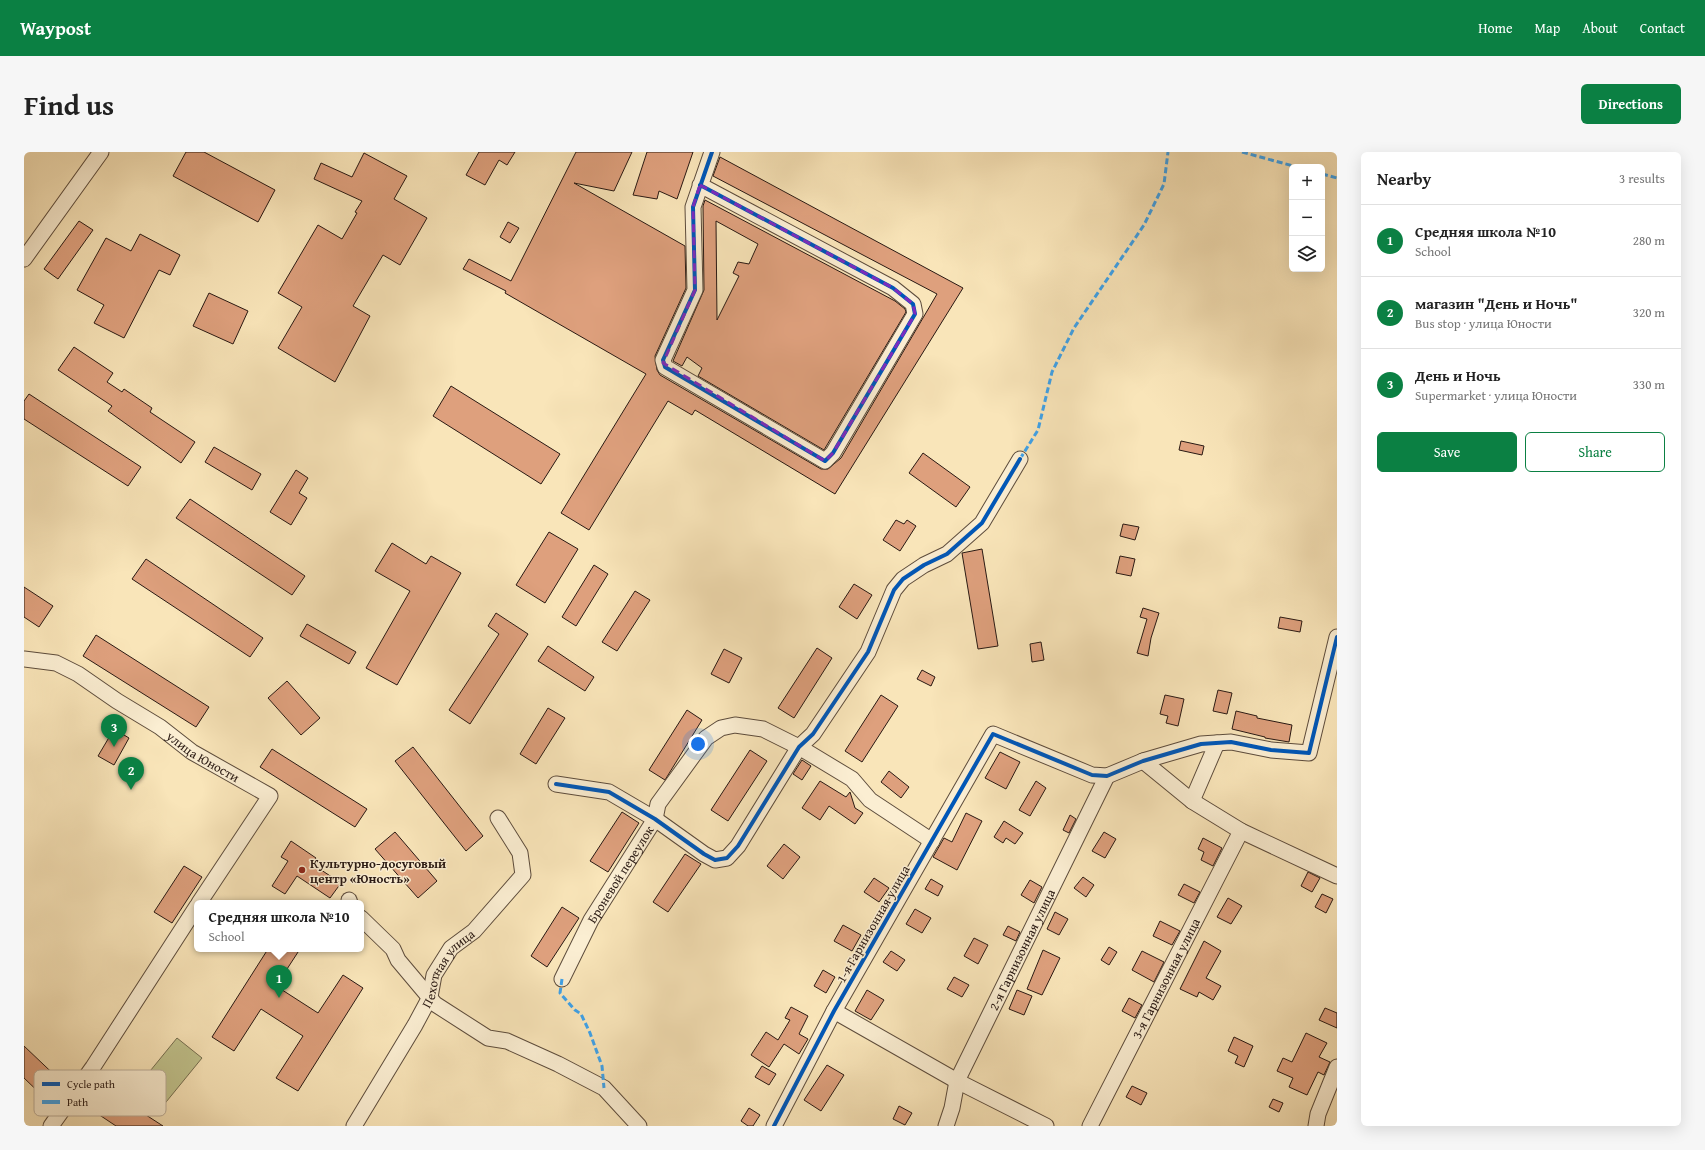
<!DOCTYPE html>
<html lang="en">
<head>
<meta charset="utf-8">
<style>
  body { margin:0; font-family:"Gentium Book Plus",serif; background:#f6f6f6; color:#222 }
  .controls { position:absolute; right:12px; top:12px; display:grid; overflow:hidden; border-radius:6px; box-shadow:0 4px 16px #0002 }
  .controls button { width:36px; height:36px; display:grid; place-items:center; padding:0; border:0; border-bottom:1px solid #e0e0e0; background:#fff; color:#222; font:20px sans-serif }
  .you { position:absolute; left:674px; top:592px; width:14px; height:14px; margin:-10px; border:3px solid #fff; border-radius:50%; background:#1a73e8; box-shadow:0 0 0 6px #1a73e833 }
  .badge { display:grid; place-items:center; width:26px; height:26px; border-radius:50%; background:#0b8043; color:#fff; font-size:13px; font-weight:700 }
  .pin { position:absolute; translate:-50% -33px; filter:drop-shadow(0 1px 2px #0008) }
  .pin::after { content:''; position:absolute; top:21px; width:14px; height:12px; background:inherit; clip-path:polygon(0 0,100% 0,50% 100%) }
  .popup { position:absolute; left:170px; top:748px; width:170px; height:52px; box-sizing:border-box; display:grid; place-content:center; border-radius:6px; background:#fff; filter:drop-shadow(0 1px 3px #0005); font-size:13px; white-space:nowrap; color:#767676 }
  .popup b { font-size:15px; color:#222 }
  .popup::after { content:''; position:absolute; left:50%; top:100%; margin-left:-8px; border:8px solid transparent; border-top-color:#fff }
  .list { margin:0; padding:0; list-style:none }
  h2 { display:flex; justify-content:space-between; align-items:center; height:52px; margin:0; padding:0 16px; font-size:17px }
  h2 small { font-size:13px; font-weight:400; color:#767676 }
  .list li { display:grid; grid-template-columns:26px 1fr auto; gap:12px; align-items:center; box-sizing:border-box; height:72px; padding:0 16px; border-top:1px solid #e0e0e0 }
  .list b { display:block; font-size:15px; white-space:nowrap }
  .list p { margin:0; font-size:13px; white-space:nowrap; color:#767676 }
  .list em { font-size:13px; font-style:normal; color:#767676 }
  .actions { display:flex; gap:8px; padding:12px 16px }
  .actions a { flex:1; padding:9px 0; border:1px solid #0b8043; border-radius:6px; text-align:center; font-size:14px; color:#0b8043 }
  .actions .main { background:#0b8043; color:#fff }
  .icon { flex:none; width:22px; height:22px; fill:none; stroke:currentColor; stroke-width:2; stroke-linecap:round; stroke-linejoin:round }
  .map { position:relative; flex:none; width:1313px; height:974px; overflow:hidden; border-radius:6px }
  header { display:flex; align-items:center; gap:24px; box-sizing:border-box; height:56px; padding:0 20px; background:#0b8043; color:#fff }
  header strong { font-size:19px }
  nav { display:flex; gap:22px; margin-inline-start:auto; font-size:14px }
  .intro { display:flex; align-items:center; justify-content:space-between; box-sizing:border-box; height:96px; padding:0 24px }
  h1 { margin:0; font-size:28px }
  .button { padding:10px 18px; border-radius:6px; background:#0b8043; color:#fff; font-size:14px; font-weight:700 }
  main { display:flex; gap:24px; padding:0 24px }
  aside { flex:1; background:#fff; border-radius:6px; box-shadow:0 4px 16px #0002 }
  .map>svg:first-child { display:block }
  .green { fill:#c1c38d; stroke:#756e50 }
  .building { fill:#dea07d; stroke:#291913; fill-rule:evenodd }
  .lines { fill:none; stroke-linecap:round; stroke-linejoin:round }
  .minor-casing { stroke:#5d4c3c; stroke-width:17 }
  .minor { stroke:#fbeed2; stroke-width:15 }
  .quiet { stroke:#3ea2ea; stroke-width:3; stroke-dasharray:6 3; stroke-linecap:butt }
  .cycleway-casing { stroke:#fbeed2; stroke-width:6 }
  .cycleway { stroke:#0057b8; stroke-width:4 }
  .marked { fill:none; stroke:#7b2cbf; stroke-width:3; stroke-dasharray:8 5; stroke-linejoin:round }
  .poi-dot { fill:#8f2418; stroke:#fbeed2; stroke-width:1.5 }
  .labels { text-anchor:middle; dominant-baseline:central; stroke-width:3; stroke-linejoin:round; paint-order:stroke }
  .street-label { font-size:13px; fill:#291913; stroke:#fbeed2 }
  .poi-label { font-size:13px; font-weight:bold; fill:#291913; stroke:#fbeed2; text-anchor:start }
  .key { fill:#fbeed2; stroke:#bcae99; stroke-width:1 }
  .key-label { font-size:11px; fill:#291913 }
</style>
</head>
<body>
<header>
<strong>Waypost</strong>
<nav><a>Home</a><a>Map</a><a>About</a><a>Contact</a></nav>
</header>
<div class="intro"><h1>Find us</h1><a class="button">Directions</a></div>
<main>
<div class="map">
<svg width="1313" height="974" viewBox="0 0 1313 974">
  <rect width="100%" height="100%" fill="#f9e5b9"/>
  <filter id="stains"><feTurbulence type="fractalNoise" baseFrequency=".005" numOctaves="4"/><feColorMatrix values="0 0 0 0 .2 0 0 0 0 .09 0 0 0 0 .02 0 0 0 .5 -.17"/></filter>
  <radialGradient id="worn" r=".72"><stop offset=".6" stop-color="#630" stop-opacity="0"/><stop offset="1" stop-color="#630" stop-opacity=".3"/></radialGradient>
  <polygon class="green" points="153,886 178,906 138,955 113,935"/>
  <g class="building">
    <polygon points="162,0 180,0 251,38 234,70 149,24"/>
    <polygon points="455,0 491,0 483,13 475,8 461,33 442,23"/>
    <polygon points="552,0 608,0 590,39 550,31 661,94 662,136 631,204 633,218 636,223 797,317 804,317 817,306 913,142 689,24 696,5 939,136 811,342 671,258 668,263 644,249 565,378 537,361 622,222 481,141 482,139 439,117 445,107 487,129"/>
    <polygon points="623,0 669,0 653,47 635,39 633,47 609,43"/>
    <polygon points="340,1 383,24 370,47 403,66 376,113 359,103 329,154 346,164 311,230 254,196 278,155 254,141 294,73 318,87 333,61 331,60 338,49 290,27 297,11 328,25"/>
    <path d="M681 48 871 149 881 157 882 160 800 298 674 224 678 216 663 205 658 214 649 209 680 138 679 54ZM692 69 734 92 725 112 714 110 709 121 715 124 693 168Z"/>
    <polygon points="55,69 69,78 34,127 20,117"/>
    <polygon points="484,70 495,76 486,91 476,85"/>
    <polygon points="116,82 156,103 146,123 135,118 100,186 70,171 80,153 53,138 82,86 107,99"/>
    <polygon points="185,141 224,159 209,192 169,174"/>
    <polygon points="50,195 89,221 83,230 98,240 100,237 128,256 126,260 171,290 157,311 84,259 88,254 34,218"/>
    <polygon points="427,234 536,302 517,332 409,264"/>
    <polygon points="5,242 117,315 104,334 0,267 0,249"/>
    <polygon points="1157,289 1180,294 1178,303 1155,298"/>
    <polygon points="190,295 237,322 228,338 181,310"/>
    <polygon points="899,301 946,335 932,355 885,321"/>
    <polygon points="272,318 284,326 275,341 283,346 267,373 246,360"/>
    <polygon points="166,347 281,424 268,443 152,366"/>
    <polygon points="872,368 880,372 883,368 892,374 876,399 859,388"/>
    <polygon points="1099,372 1115,375 1111,388 1096,384"/>
    <polygon points="525,380 554,397 521,451 492,433"/>
    <polygon points="368,391 402,412 407,404 437,421 373,533 342,516 386,439 351,419"/>
    <polygon points="958,397 974,494 954,497 938,401"/>
    <polygon points="1096,404 1111,407 1107,424 1092,421"/>
    <polygon points="122,407 239,486 226,505 108,427"/>
    <polygon points="570,413 584,422 552,474 538,465"/>
    <polygon points="830,432 848,443 833,467 815,455"/>
    <polygon points="0,435 29,454 15,475 0,465"/>
    <polygon points="611,439 626,448 593,499 578,490"/>
    <polygon points="1119,456 1135,461 1127,486 1124,504 1113,501 1123,467 1116,465"/>
    <polygon points="472,461 504,482 446,572 425,558 475,482 464,474"/>
    <polygon points="1256,465 1278,469 1276,480 1254,476"/>
    <polygon points="283,472 332,500 325,512 276,484"/>
    <polygon points="72,483 185,555 172,575 59,504"/>
    <polygon points="1017,490 1020,508 1008,510 1006,492"/>
    <polygon points="524,494 570,525 561,539 514,509"/>
    <polygon points="793,496 808,506 770,566 754,556"/>
    <polygon points="700,497 718,506 705,531 687,522"/>
    <polygon points="898,518 911,525 907,534 893,527"/>
    <polygon points="263,529 296,566 277,583 244,546"/>
    <polygon points="1194,538 1208,541 1203,562 1189,559"/>
    <polygon points="857,543 874,554 838,610 821,599"/>
    <polygon points="1141,543 1160,547 1154,574 1142,571 1144,564 1136,562"/>
    <polygon points="524,556 541,566 512,612 496,602"/>
    <polygon points="663,558 678,568 641,628 625,618"/>
    <polygon points="1212,559 1233,564 1233,566 1268,573 1265,590 1241,586 1241,585 1208,577"/>
    <polygon points="90,577 105,586 90,613 74,604"/>
    <polygon points="389,595 459,684 442,699 371,609"/>
    <polygon points="248,597 343,657 331,675 236,615"/>
    <polygon points="726,598 743,609 704,669 687,658"/>
    <polygon points="976,600 996,610 982,637 961,626"/>
    <polygon points="778,608 787,614 778,628 769,622"/>
    <polygon points="865,619 885,635 877,646 857,630"/>
    <polygon points="796,629 822,645 826,640 831,656 839,661 831,672 805,654 796,668 778,656"/>
    <polygon points="1012,629 1022,636 1006,664 995,658"/>
    <polygon points="598,660 615,671 584,720 566,709"/>
    <polygon points="942,661 958,669 933,718 909,705 920,686 928,690"/>
    <polygon points="1046,663 1052,667 1045,681 1039,678"/>
    <polygon points="980,669 999,681 991,692 982,686 979,691 970,685"/>
    <polygon points="371,680 413,729 394,746 351,697"/>
    <polygon points="1080,680 1092,687 1081,706 1068,699"/>
    <polygon points="1179,686 1198,696 1189,714 1177,708 1180,700 1174,697"/>
    <polygon points="267,689 292,706 288,712 317,731 306,746 273,724 261,742 248,734 264,709 257,705"/>
    <polygon points="760,692 776,705 759,727 743,714"/>
    <polygon points="661,702 677,712 644,760 629,750"/>
    <polygon points="160,714 178,725 148,771 130,760"/>
    <polygon points="1284,720 1296,726 1288,740 1277,734"/>
    <polygon points="1059,725 1070,733 1062,745 1050,736"/>
    <polygon points="850,726 865,736 855,750 840,740"/>
    <polygon points="907,727 919,734 914,744 901,737"/>
    <polygon points="1006,728 1018,735 1010,751 997,743"/>
    <polygon points="1160,732 1176,740 1170,751 1154,743"/>
    <polygon points="1298,742 1309,747 1302,761 1291,755"/>
    <polygon points="1204,746 1218,754 1207,772 1193,765"/>
    <polygon points="538,755 555,766 523,815 507,804"/>
    <polygon points="891,757 907,766 898,781 882,772"/>
    <polygon points="1031,760 1044,767 1035,783 1023,777"/>
    <polygon points="1136,769 1156,779 1148,793 1129,784"/>
    <polygon points="819,773 837,783 828,799 810,789"/>
    <polygon points="984,774 996,780 992,789 979,783"/>
    <polygon points="950,786 964,793 954,812 940,804"/>
    <polygon points="1180,789 1197,799 1182,826 1197,834 1189,848 1175,840 1173,845 1156,837"/>
    <polygon points="1085,795 1093,800 1085,813 1077,808"/>
    <polygon points="244,797 276,797 252,834 294,861 319,823 339,836 274,939 252,926 279,884 237,857 210,899 188,885"/>
    <polygon points="1019,798 1036,806 1018,843 1003,837"/>
    <polygon points="867,799 881,808 873,819 859,810"/>
    <polygon points="1118,799 1140,810 1130,830 1108,818"/>
    <polygon points="799,818 811,825 802,841 790,834"/>
    <polygon points="930,825 945,833 938,845 923,837"/>
    <polygon points="843,838 860,848 847,868 831,859"/>
    <polygon points="993,838 1008,844 1000,863 985,857"/>
    <polygon points="1105,846 1118,853 1111,866 1098,859"/>
    <polygon points="767,855 784,864 775,882 784,887 775,902 760,892 745,915 727,903 742,880 754,888 766,868 761,866"/>
    <polygon points="1301,856 1313,861 1313,876 1295,868"/>
    <polygon points="1282,881 1303,891 1295,905 1306,910 1300,923 1294,920 1283,943 1265,935 1269,926 1253,919 1259,906 1268,910"/>
    <polygon points="1210,885 1229,894 1220,915 1211,911 1214,904 1204,899"/>
    <polygon points="0,894 40,932 24,949 0,926"/>
    <polygon points="803,913 820,923 797,959 780,948"/>
    <polygon points="738,914 752,922 745,933 731,925"/>
    <polygon points="1108,934 1123,941 1117,953 1102,945"/>
    <polygon points="88,941 139,974 92,974 74,962"/>
    <polygon points="1249,947 1259,951 1255,960 1245,955"/>
    <polygon points="875,954 888,961 881,973 869,967"/>
    <polygon points="725,956 736,963 729,974 724,974 717,969"/>
  </g>
  <g class="lines">
    <defs>
      <g id="minor">
        <polyline points="676,33 869,136 889,152 891,162 809,301 801,309 641,215 639,208 671,138 669,55 688,0"/>
        <polyline points="0,107 77,0"/>
        <path id="s1" d="M0 507 32 511 54 522 93 549 136 575 168 600 246 644 175 751"/>
        <polyline points="1119,609 1168,649 1217,679 1313,724"/>
        <polyline points="532,632 585,640 631,667 680,702 691,708 703,706 714,694 775,595 789,582 844,500 870,438 879,427 900,413 923,402 958,371 996,307"/>
        <polyline points="1168,649 1193,591"/>
        <polyline points="325,748 326,751"/>
        <polyline points="337,766 369,797 374,808 411,852 464,886 483,889 534,912 580,936 615,974"/>
        <path id="s2" d="M538 827 567 768 631 667 634 652 682 586 697 576 711 573 739 577 775 595 828 627 846 648 908 689"/>
        <polyline points="810,859 933,929 1022,974"/>
        <polyline points="27,974 69,915 173,754"/>
        <path id="s3" d="M330 974 391 873 406 845 410 823 427 796 450 779 499 723 496 701 474 666"/>
        <polyline points="750,974 810,859 969,582 1068,623 1083,624 1119,609 1177,592 1207,590 1247,598 1285,601 1313,485"/>
        <path id="s4" d="M922 974 928 956 933 929 1083 624"/>
        <path id="s5" d="M1066 974 1217 679"/>
        <polyline points="1292,974 1294,962 1313,915"/>
      </g>
    </defs>
    <use href="#minor" class="minor-casing"/>
    <use href="#minor" class="minor"/>
    <g class="quiet">
      <polyline points="1218,0 1273,15"/>
      <polyline points="1298,22 1313,26"/>
      <polyline points="996,307 1014,278 1028,220 1050,176 1120,73 1140,32 1144,0"/>
      <polyline points="538,827 536,841 551,858 557,862 566,881 578,914 580,936"/>
    </g>
    <defs>
      <g id="cycleway">
        <polyline points="676,33 869,136 889,152 891,162 809,301 801,309 641,215 639,208 671,138 669,55 688,0"/>
        <polyline points="532,632 585,640 631,667 680,702 691,708 703,706 714,694 775,595 789,582 844,500 870,438 879,427 900,413 923,402 958,371 996,307"/>
        <polyline points="750,974 810,859 969,582 1068,623 1083,624 1119,609 1177,592 1207,590 1247,598 1285,601 1313,485"/>
      </g>
    </defs>
    <use href="#cycleway" class="cycleway-casing"/>
    <use href="#cycleway" class="cycleway"/>
  </g>
  <path class="marked" d="M676 33 869 136 889 152 891 162 809 301 801 309 639 211 671 138 669 55Z"/>
  <circle class="poi-dot" cx="278" cy="718" r="4"/>
  <g class="labels">
    <g class="street-label">
      <text stroke="none"><textPath href="#s1" startOffset="207">улица Юности</textPath></text>
      <text stroke="none"><textPath href="#s2" startOffset="120">Броневой переулок</textPath></text>
      <text transform="translate(849 772) rotate(-60)">1-я Гарнизонная улица</text>
      <text stroke="none"><textPath href="#s4" startOffset="193">2-я Гарнизонная улица</textPath></text>
      <text stroke="none"><textPath href="#s3" startOffset="185">Пехотная улица</textPath></text>
      <text stroke="none"><textPath href="#s5" startOffset="166">3-я Гарнизонная улица</textPath></text>
    </g>
    <g class="poi-label">
      <text x="286" y="711">Культурно-досуговый<tspan x="286" dy="15">центр «Юность»</tspan></text>
    </g>
  </g>
  <rect x="10" y="918" width="132" height="46" rx="6" class="key"/>
  <rect x="18" y="930" width="18" height="4" fill="#0057b8"/>
  <rect x="18" y="948" width="18" height="4" fill="#3ea2ea"/>
  <g class="key-label">
    <text x="43" y="936">Cycle path</text>
    <text x="43" y="954">Path</text>
  </g>
  <rect width="100%" height="100%" filter="url(#stains)"/>
  <rect width="100%" height="100%" fill="url(#worn)"/>
</svg>
<div class="controls">
<button>+</button>
<button>−</button>
<button><svg class="icon" aria-label="layers" viewBox="0 0 24 24"><path d="M12 4l9 5-9 5-9-5zM3 14l9 5 9-5"/></svg></button>
</div>
<div class="you"></div>
<div class="pin badge" style="left:255px;top:846px">1</div>
<div class="popup"><b>Средняя школа №10</b>School</div>
<div class="pin badge" style="left:107px;top:638px">2</div>
<div class="pin badge" style="left:90px;top:595px">3</div>
</div>
<aside>
<h2>Nearby<small>3 results</small></h2>
<ul class="list">
<li><span class="badge">1</span><div><b>Средняя школа №10</b><p>School</p></div><em>280 m</em></li>
<li><span class="badge">2</span><div><b>магазин &quot;День и Ночь&quot;</b><p>Bus stop · улица Юности</p></div><em>320 m</em></li>
<li><span class="badge">3</span><div><b>День и Ночь</b><p>Supermarket · улица Юности</p></div><em>330 m</em></li>
</ul>
<div class="actions"><a class="main">Save</a><a>Share</a></div>
</aside>
</main>
</body>
</html>
